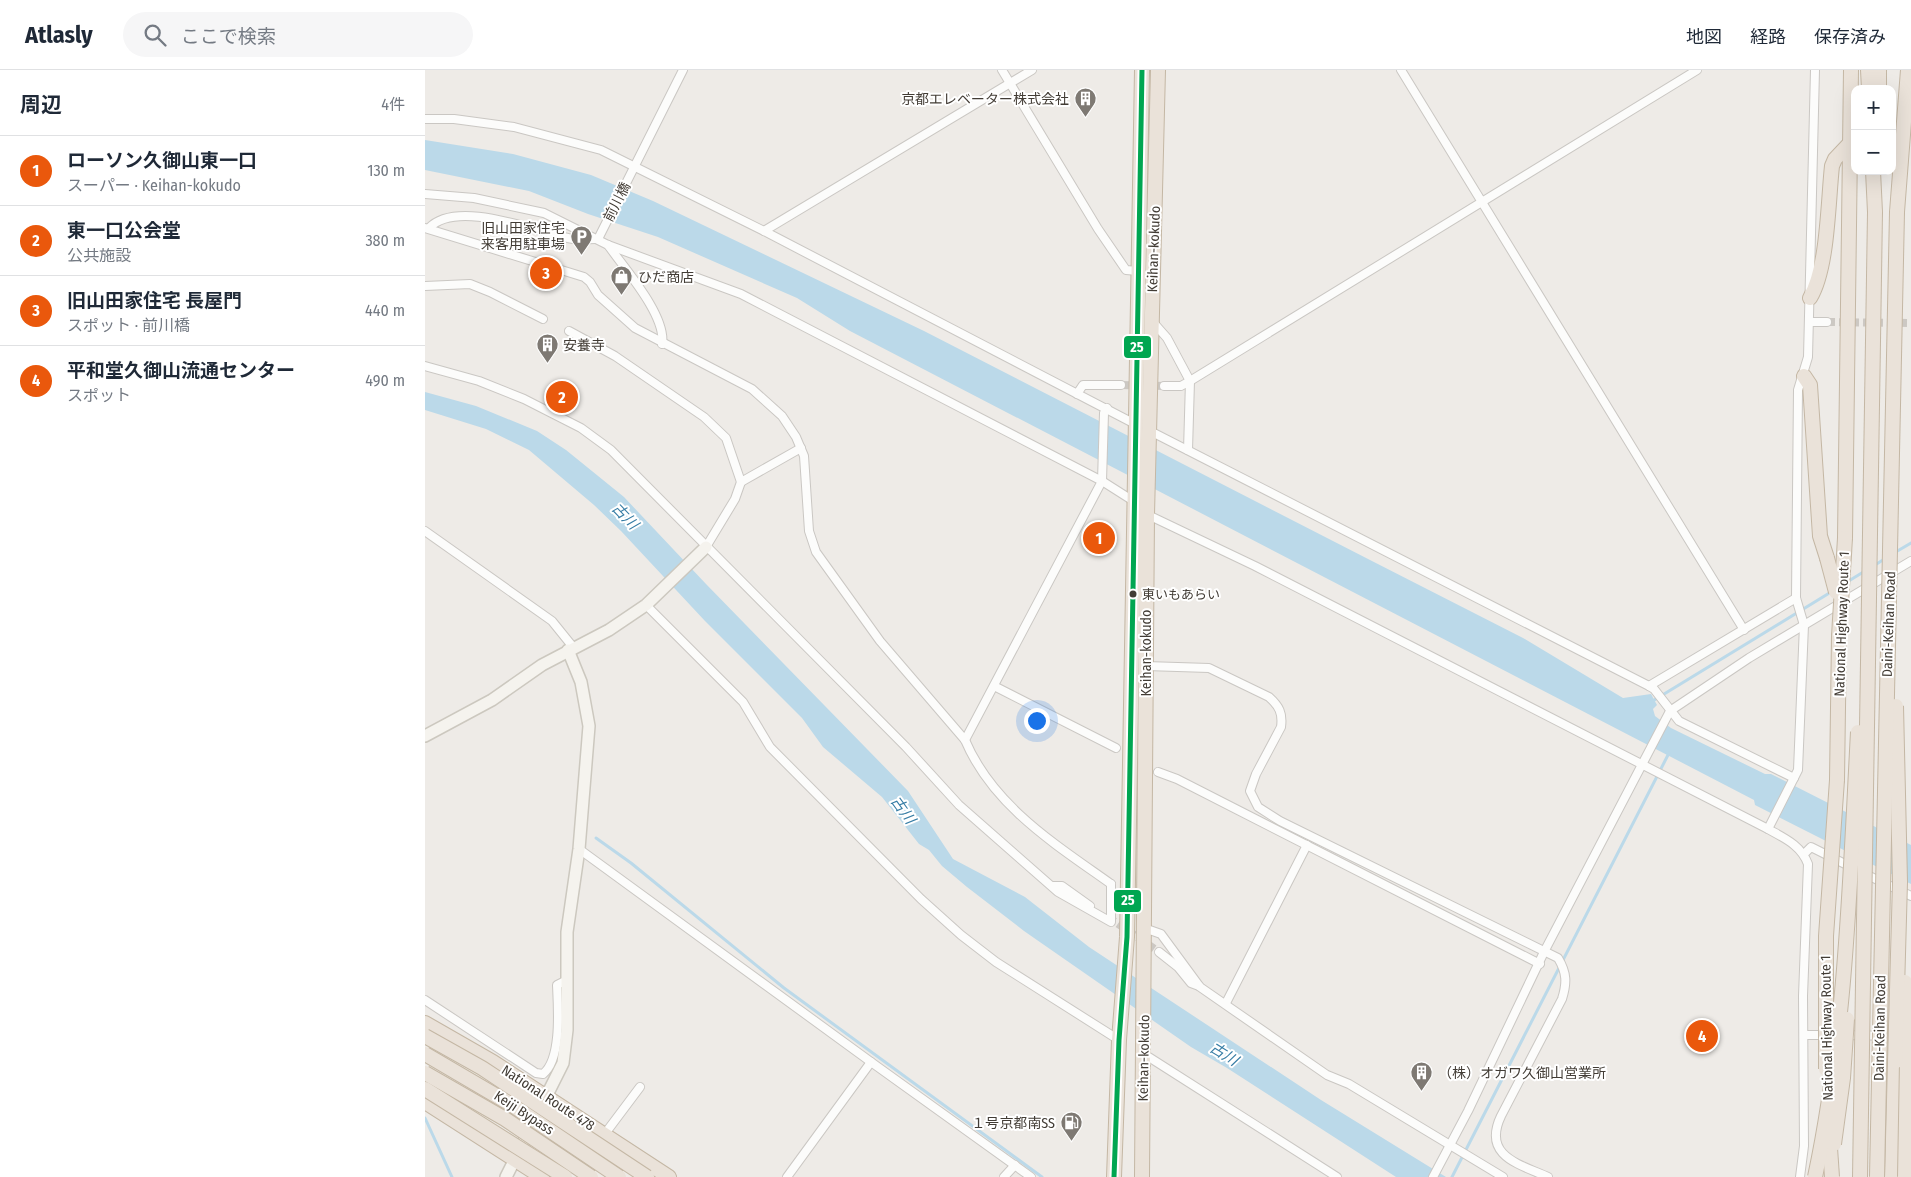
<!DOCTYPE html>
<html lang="ja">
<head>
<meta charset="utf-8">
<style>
  body { margin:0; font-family:"Fira Sans Condensed","Noto Sans JP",sans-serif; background:#f6f6f7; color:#1f2937 }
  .controls { position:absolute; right:15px; top:15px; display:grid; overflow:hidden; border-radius:10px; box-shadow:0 5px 20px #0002 }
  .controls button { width:45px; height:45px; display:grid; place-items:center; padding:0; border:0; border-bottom:1px solid #e0e1e3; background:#fff; color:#1f2937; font:25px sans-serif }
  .you { position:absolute; left:611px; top:650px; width:18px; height:18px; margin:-12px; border:4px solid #fff; border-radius:50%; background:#1a73e8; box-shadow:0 0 0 8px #1a73e833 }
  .badge { display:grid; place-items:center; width:32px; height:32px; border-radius:50%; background:#ea580c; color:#fff; font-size:16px; font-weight:700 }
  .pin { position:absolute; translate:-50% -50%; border:2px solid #fff; box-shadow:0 1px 5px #0006 }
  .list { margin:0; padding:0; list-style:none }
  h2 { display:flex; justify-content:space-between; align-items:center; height:65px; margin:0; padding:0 20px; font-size:21px }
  h2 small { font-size:16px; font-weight:400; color:#747a83 }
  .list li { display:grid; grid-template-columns:32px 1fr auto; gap:15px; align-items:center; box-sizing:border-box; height:70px; padding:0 20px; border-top:1px solid #e0e1e3 }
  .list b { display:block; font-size:19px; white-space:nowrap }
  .list p { margin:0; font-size:16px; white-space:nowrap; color:#747a83 }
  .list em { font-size:16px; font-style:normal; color:#747a83 }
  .icon { flex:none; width:28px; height:28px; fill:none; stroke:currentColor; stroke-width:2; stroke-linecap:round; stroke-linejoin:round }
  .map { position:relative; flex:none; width:1486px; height:1107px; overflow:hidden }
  header { display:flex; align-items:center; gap:30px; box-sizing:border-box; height:70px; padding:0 25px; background:#fff; border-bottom:1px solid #e0e1e3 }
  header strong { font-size:24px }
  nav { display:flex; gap:28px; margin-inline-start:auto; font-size:18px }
  .search { width:350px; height:45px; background:#f6f6f7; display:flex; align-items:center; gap:12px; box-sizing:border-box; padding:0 18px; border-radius:28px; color:#747a83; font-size:19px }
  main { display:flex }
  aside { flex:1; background:#fff }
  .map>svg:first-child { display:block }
  .water { fill:#bbd9e9 }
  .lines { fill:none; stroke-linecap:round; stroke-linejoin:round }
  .stream { stroke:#bbd9e9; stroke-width:3 }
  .street-tunnel { stroke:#ccc8c3; stroke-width:8; stroke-dasharray:8 4; stroke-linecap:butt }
  .street-casing { stroke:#cac7c3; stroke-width:10 }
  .secondary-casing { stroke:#ccc8bf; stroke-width:14 }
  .highway-casing { stroke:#c4b7a4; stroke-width:16 }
  .street { stroke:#fcfcfb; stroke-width:8 }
  .secondary { stroke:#f5f3ee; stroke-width:11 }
  .highway { stroke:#eae2d9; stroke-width:14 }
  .highway-bridge-casing { stroke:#c4b7a4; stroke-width:16; stroke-linecap:butt }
  .highway-bridge { stroke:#eae2d9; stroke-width:14 }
  .bus-1-casing { stroke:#fff; stroke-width:9 }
  .bus-1 { stroke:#00a651; stroke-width:5 }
  .bus-dot { fill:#423c35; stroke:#fff; stroke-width:2 }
  .labels { text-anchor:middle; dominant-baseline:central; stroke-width:4; stroke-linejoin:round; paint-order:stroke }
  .bus-label { font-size:13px; fill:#423c35; stroke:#fff; text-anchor:start }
  .poi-label { font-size:14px; fill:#423c35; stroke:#fff; text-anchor:end }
  .street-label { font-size:14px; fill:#423c35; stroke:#fff }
  .water-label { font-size:15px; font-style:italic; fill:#377da5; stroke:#fff }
  .line-badge { stroke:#fff; stroke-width:2 }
  .badge-label { font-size:14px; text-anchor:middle; font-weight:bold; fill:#fff }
</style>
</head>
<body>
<header>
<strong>Atlasly</strong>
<div class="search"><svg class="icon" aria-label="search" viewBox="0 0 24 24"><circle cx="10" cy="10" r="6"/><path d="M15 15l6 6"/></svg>ここで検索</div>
<nav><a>地図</a><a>経路</a><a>保存済み</a></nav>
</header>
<main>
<aside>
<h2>周辺<small>4件</small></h2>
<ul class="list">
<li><span class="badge">1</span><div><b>ローソン久御山東一口</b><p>スーパー · Keihan-kokudo</p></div><em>130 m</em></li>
<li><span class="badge">2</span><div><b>東一口公会堂</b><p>公共施設</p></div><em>380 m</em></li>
<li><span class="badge">3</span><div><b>旧山田家住宅 長屋門</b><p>スポット · 前川橋</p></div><em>440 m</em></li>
<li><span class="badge">4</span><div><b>平和堂久御山流通センター</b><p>スポット</p></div><em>490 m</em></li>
</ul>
</aside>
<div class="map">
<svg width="1486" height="1107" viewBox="0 0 1486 1107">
  <rect width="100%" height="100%" fill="#eeebe7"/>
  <g class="water">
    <polygon points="0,70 88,84 166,105 228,131 499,261 945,490 1098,568 1198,628 1226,624 1232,635 1228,639 1230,646 1246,658 1340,704 1346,704 1486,775 1486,814 1330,735 1329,730 425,261 372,228 233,167 163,144 104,121 0,100"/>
    <polygon points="0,322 51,336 112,361 141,380 199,427 281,514 483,721 528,789 600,827 664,877 896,1030 1021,1107 971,1107 802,998 766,977 599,861 542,817 517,796 504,780 494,774 457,727 398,677 377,648 280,551 196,461 169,435 104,380 61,359 0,340"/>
  </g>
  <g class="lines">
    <g class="stream">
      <polyline points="1469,483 1486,473"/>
      <polyline points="1450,495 1461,488"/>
      <polyline points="1422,512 1440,501"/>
      <polyline points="1226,632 1406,522"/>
      <polyline points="171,768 206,793 359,918 617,1107"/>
      <polyline points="0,1048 27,1107"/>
      <polyline points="1027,1107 1244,683"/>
    </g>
    <g class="street-tunnel">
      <polyline points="1402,252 1486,253"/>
      <polyline points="696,315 739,316"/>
      <polyline points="683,847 734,882"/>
    </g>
    <defs>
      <g id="street">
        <polyline points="577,0 673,159 701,200 713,201"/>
        <polyline points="976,0 1319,560"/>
        <polyline points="0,49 29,49 89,57 176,80 339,161 712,355"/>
        <polyline points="0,124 49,128 119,143 183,175 316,224 677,411 710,432"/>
        <path d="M0 158 159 207 165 212 173 225 210 258 327 319 357 346 371 367 379 386 384 461 391 482 455 571 540 670C568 736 630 774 686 814"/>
        <path d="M4 158C33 128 113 163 148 169 156 170 164 169 171 169"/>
        <polyline points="339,161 607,0"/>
        <polyline points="173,169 258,0"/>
        <path d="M183 175C199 198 242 246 237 274"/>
        <polyline points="0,216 45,214 65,222 118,249"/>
        <polyline points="727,251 742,268 765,311 763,380"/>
        <polyline points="1384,252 1402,252"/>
        <polyline points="144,261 190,286 279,347 301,368 316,412 310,429 281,477"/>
        <polyline points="0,296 54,311 99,329 156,358 186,380 481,677 534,735 633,822 686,852 686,814"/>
        <polyline points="739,316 756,316 765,311 1272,0"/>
        <polyline points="652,324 658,315 696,315"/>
        <polyline points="723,360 1224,616 1229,619 1254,651 1369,708"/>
        <polyline points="316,412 376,378"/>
        <path d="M721 444 830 496 1343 759C1359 768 1376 775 1383 794L1378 926 1379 1076 1375 1107"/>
        <polyline points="0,461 127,551 148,577"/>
        <polyline points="221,535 318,632 345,677 496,829 536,865 571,892 694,970"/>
        <path d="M721 596 784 598 844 627C854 636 858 643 856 657L831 704 825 721 833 737 855 751 1133 888C1142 903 1142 913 1137 929L1076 1046C1057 1086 1094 1094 1123 1107"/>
        <polyline points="569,616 691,678"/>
        <polyline points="1224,616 1371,528"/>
        <polyline points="540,670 677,411 679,343 682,338"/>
        <polyline points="733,702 752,709 1115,894"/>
        <polyline points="1343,759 1373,700 1379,555 1371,528 1373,320 1383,287 1390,0"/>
        <polyline points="154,779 446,992"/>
        <polyline points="1379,784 1386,777 1428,798"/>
        <polyline points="1438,803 1486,826"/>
        <polyline points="628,816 637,816 665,836"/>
        <polyline points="719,858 736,864 775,917 902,1005 924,1014 1078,1107"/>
        <polyline points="734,882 753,897 766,913 774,916"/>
        <path d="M0 930 111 1003 118 1004C137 989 133 938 132 915L140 911"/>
        <polyline points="801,933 882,775"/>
        <polyline points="1379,965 1404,965"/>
        <polyline points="1418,965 1474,966"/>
        <polyline points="719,984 912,1107"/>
        <polyline points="179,1065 215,1017"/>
        <polyline points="362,1107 446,992 606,1107"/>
        <polyline points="579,1107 590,1095"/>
        <polyline points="1008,1107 1043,1041 1119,882 1245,641 1324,588 1486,491"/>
      </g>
      <g id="secondary">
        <polyline points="0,666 67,630 117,595 184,560 221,535 281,477"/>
        <polyline points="81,1107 138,993 142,960 142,862 154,779 164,656 156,612 143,580"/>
      </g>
      <g id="highway">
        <polyline points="1443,0 1444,19"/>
        <polyline points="1454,19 1454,0"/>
        <polyline points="1448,101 1450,142"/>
        <polyline points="1472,142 1483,0"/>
        <path d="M1385 228C1403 198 1403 132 1407 96L1410 89 1427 71"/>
        <polyline points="1379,306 1385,315 1395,466 1402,488"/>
        <polyline points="1420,468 1426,0"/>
        <polyline points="1412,710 1414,566"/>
        <polyline points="0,953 68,992 244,1107"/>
        <polyline points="0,1032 117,1107"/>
        <polyline points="689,1107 694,970 702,867 717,0"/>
        <polyline points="717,1107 722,445 733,0"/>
        <polyline points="1467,1107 1470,992"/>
      </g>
    </defs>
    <use href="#street" class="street-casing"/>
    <use href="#secondary" class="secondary-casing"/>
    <use href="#highway" class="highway-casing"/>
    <use href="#street" class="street"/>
    <use href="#secondary" class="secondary"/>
    <use href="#highway" class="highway"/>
    <defs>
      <g id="highway-bridge">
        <polyline points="1402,488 1411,522"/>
        <polyline points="1414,566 1420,468"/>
        <polyline points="1480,912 1482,991 1480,1107"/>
        <polyline points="0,966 57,998 222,1107"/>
        <polyline points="0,984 87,1035 194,1107"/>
        <polyline points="1470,992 1475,812 1471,636"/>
        <polyline points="1401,999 1401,866 1412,710"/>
        <polyline points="0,1003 80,1049 166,1107"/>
        <polyline points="0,1019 140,1107"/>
        <polyline points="1404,1063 1407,1107"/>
        <polyline points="1409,1074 1418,1008 1422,949"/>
        <path d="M1390 1107C1421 961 1425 811 1433 662"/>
        <polyline points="1435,1107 1450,142"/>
        <polyline points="1452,1107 1472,142"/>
      </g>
    </defs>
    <use href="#highway-bridge" class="highway-bridge-casing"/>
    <use href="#highway-bridge" class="highway-bridge"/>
    <defs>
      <polyline id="bus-1" points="689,1107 694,970 702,867 717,0"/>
    </defs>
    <use href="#bus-1" class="bus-1-casing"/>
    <use href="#bus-1" class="bus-1"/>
  </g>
  <defs>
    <symbol id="building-pin" viewBox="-11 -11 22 30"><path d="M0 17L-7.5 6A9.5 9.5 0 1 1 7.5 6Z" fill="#7e7973" stroke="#fff"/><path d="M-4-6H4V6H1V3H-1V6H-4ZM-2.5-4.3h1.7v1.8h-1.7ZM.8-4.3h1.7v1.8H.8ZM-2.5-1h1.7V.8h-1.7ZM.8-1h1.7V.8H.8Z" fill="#fff"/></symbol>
    <symbol id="parking-pin" viewBox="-11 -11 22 30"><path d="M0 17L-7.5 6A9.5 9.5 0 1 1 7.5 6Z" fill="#7e7973" stroke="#fff"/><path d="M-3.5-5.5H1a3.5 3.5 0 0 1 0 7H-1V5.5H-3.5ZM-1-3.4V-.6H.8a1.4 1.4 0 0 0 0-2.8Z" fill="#fff"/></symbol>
    <symbol id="shop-pin" viewBox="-11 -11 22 30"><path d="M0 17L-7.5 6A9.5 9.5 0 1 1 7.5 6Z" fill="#7e7973" stroke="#fff"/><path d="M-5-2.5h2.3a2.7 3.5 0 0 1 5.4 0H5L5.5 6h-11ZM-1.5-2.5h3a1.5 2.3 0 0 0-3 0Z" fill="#fff"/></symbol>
    <symbol id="fuel-pin" viewBox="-11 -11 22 30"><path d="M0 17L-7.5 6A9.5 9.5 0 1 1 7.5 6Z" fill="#7e7973" stroke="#fff"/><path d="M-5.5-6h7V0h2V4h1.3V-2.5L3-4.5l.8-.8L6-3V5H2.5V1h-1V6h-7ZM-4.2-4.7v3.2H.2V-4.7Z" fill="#fff"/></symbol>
  </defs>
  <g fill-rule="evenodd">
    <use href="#building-pin" x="648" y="16" width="25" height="34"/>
    <use href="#parking-pin" x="144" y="154" width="25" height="34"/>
    <use href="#shop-pin" x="184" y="194" width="25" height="34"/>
    <use href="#building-pin" x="110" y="262" width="25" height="34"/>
    <use href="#building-pin" x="984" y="990" width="25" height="34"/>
    <use href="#fuel-pin" x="634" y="1040" width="25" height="34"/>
  </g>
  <circle class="bus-dot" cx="708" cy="524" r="4.5"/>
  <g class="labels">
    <g class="bus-label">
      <text x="717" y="524">東いもあらい</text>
    </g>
    <g class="poi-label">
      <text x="644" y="29">京都エレベーター株式会社</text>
      <text x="140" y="158">旧山田家住宅<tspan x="140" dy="16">来客用駐車場</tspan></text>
      <text x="213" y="207" text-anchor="start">ひだ商店</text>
      <text x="138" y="275" text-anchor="start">安養寺</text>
      <text x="1013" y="1003" text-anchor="start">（株）オガワ久御山営業所</text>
      <text x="630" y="1053">１号京都南SS</text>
    </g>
    <g class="street-label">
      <text transform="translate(192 132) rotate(-63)">前川橋</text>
      <text transform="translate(729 179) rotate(-88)">Keihan-kokudo</text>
      <text transform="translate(1417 554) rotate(-88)">National Highway Route 1</text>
      <text transform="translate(1464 554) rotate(-88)">Daini-Keihan Road</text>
      <text transform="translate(721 583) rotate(-90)">Keihan-kokudo</text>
      <text transform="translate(1402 958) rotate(-91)">National Highway Route 1</text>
      <text transform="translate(1455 958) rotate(-89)">Daini-Keihan Road</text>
      <text transform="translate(719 988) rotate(-89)">Keihan-kokudo</text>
      <text transform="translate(123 1028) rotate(33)">National Route 478</text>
      <text transform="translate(99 1043) rotate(33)">Keiji Bypass</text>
    </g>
    <g class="water-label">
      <text transform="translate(200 446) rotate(46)">古川</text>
      <text transform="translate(478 740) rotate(54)">古川</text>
      <text transform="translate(799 984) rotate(32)">古川</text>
    </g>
  </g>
  <g class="line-badge">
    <rect x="698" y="265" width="29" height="24" rx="5" fill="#00a651"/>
    <rect x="688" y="819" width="29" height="24" rx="5" fill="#00a651"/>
  </g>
  <g class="badge-label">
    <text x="712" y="282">25</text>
    <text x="703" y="835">25</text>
  </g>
</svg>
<div class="controls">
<button>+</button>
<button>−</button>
</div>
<div class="you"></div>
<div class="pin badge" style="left:674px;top:468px">1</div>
<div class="pin badge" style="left:137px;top:327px">2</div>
<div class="pin badge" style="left:121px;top:203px">3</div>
<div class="pin badge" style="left:1277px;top:966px">4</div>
</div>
</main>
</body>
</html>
